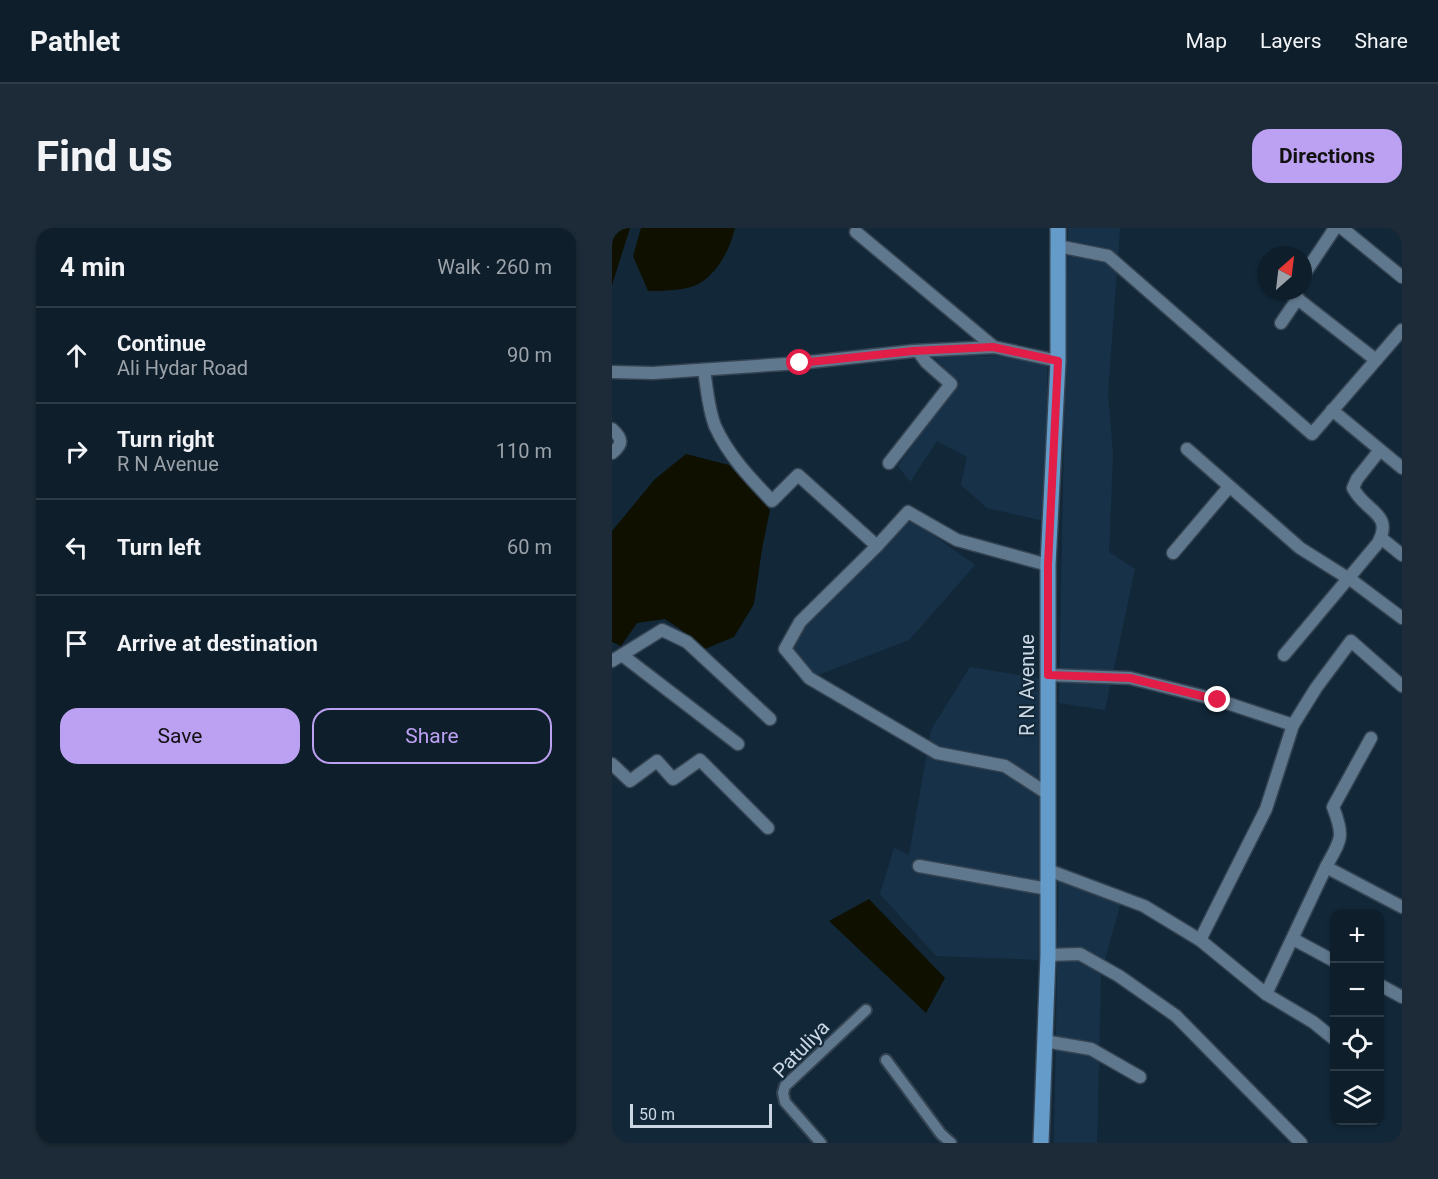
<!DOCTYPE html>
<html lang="en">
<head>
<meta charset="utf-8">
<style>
  body { margin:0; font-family:Roboto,sans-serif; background:#1c2b37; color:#f1f3f6 }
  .controls { position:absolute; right:18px; bottom:18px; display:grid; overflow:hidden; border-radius:12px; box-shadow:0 2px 4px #0004 }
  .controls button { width:54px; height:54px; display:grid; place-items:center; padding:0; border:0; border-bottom:2px solid #2e3c47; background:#0e1e2b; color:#f1f3f6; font:30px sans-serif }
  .compass { position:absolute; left:646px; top:18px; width:54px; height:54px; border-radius:50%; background:#0e1e2b; box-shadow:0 2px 4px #0004; rotate:28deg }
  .scale { position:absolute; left:18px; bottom:15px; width:142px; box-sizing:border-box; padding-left:6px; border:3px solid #cad7e3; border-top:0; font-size:16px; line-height:21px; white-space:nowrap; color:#cad7e3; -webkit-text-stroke:4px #122839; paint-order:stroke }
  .stop { position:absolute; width:18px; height:18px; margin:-14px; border:4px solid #e11d48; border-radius:50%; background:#fff }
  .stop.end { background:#e11d48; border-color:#fff; box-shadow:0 2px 6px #0008 }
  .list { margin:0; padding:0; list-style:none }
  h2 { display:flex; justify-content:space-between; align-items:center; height:78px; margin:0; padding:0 24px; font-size:26px }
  h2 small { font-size:20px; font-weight:400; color:#9ba2a9 }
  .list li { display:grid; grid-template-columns:39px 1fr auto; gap:18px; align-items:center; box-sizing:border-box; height:96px; padding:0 24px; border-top:2px solid #2e3c47 }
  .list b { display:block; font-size:22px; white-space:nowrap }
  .list p { margin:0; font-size:20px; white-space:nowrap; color:#9ba2a9 }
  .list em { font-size:20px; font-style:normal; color:#9ba2a9 }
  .actions { display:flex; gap:12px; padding:18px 24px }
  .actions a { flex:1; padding:14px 0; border:2px solid #bca0f2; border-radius:18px; text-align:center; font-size:21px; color:#bca0f2 }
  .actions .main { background:#bca0f2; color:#111 }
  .icon { flex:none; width:33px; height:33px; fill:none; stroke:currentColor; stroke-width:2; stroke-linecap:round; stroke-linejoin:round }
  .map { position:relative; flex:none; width:790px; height:915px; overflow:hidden; border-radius:18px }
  header { display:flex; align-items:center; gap:36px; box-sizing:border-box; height:84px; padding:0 30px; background:#0e1e2b; border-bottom:2px solid #2e3c47 }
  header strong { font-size:28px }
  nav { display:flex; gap:33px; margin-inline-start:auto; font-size:21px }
  .intro { display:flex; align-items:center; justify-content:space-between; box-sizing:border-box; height:144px; padding:0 36px }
  h1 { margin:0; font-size:42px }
  .button { padding:15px 27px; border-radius:18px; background:#bca0f2; color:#111; font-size:21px; font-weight:700 }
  main { display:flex; gap:36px; padding:0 36px }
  aside { flex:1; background:#0e1e2b; border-radius:18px; box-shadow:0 2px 4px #0004 }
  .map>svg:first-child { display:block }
  .built { fill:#173248 }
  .water { fill:#0f1000 }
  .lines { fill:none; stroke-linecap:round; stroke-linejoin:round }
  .service-casing { stroke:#354453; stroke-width:14 }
  .minor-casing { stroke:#354453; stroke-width:15 }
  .primary-casing { stroke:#354453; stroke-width:18 }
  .service { stroke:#60788d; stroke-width:10 }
  .minor { stroke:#60788d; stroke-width:12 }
  .primary { stroke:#649bc9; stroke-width:15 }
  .route { stroke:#e11d48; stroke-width:8 }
  .labels { text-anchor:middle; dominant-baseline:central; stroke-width:4.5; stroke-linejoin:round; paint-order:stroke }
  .street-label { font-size:20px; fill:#cad7e3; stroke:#122839 }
</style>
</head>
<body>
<header>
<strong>Pathlet</strong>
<nav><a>Map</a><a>Layers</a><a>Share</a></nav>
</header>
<div class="intro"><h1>Find us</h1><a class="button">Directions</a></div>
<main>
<aside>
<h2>4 min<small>Walk · 260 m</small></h2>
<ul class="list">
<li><svg class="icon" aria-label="ahead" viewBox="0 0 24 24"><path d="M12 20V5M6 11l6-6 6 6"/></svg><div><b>Continue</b><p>Ali Hydar Road</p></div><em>90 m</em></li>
<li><svg class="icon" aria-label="right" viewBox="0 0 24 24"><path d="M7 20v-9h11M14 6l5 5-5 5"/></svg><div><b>Turn right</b><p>R N Avenue</p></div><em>110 m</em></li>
<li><svg class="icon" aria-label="left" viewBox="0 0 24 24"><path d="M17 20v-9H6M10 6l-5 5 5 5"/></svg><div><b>Turn left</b></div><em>60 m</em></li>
<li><svg class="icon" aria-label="arrive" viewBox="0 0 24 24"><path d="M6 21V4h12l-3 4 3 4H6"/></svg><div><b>Arrive at destination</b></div></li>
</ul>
<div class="actions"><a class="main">Save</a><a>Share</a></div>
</aside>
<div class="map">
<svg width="790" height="915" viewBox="0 0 790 915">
  <rect width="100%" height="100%" fill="#122839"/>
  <g class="built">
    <polygon points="456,0 508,0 496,165 501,226 497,324 523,341 493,482 447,475"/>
    <polygon points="320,127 435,128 437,294 375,280 349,257 355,229 325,213 298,254 286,238 346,153"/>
    <polygon points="297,290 363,337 297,412 203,448 182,420 193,399"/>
    <polygon points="358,439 429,451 432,732 324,728 268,666 282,620 297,627 319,502"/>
    <polygon points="447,637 510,670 489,746 485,915 442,915"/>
  </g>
  <g class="water">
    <polygon points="0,0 18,0 0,57"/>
    <path d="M29 0H123C118 21 107 43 88 55 75 63 50 63 36 63L21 28Z"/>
    <polygon points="74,226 117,237 158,282 150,321 142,376 122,409 93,421 68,401 53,391 25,395 9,418 0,414 0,303 43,251"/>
    <polygon points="257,671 333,750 314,785 217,693"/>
  </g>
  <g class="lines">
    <defs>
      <g id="service">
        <polyline points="274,832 329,906 339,915"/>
        <polyline points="209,915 173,874 171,865 173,858 254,782"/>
      </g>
      <g id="minor">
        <polyline points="730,0 790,49"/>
        <polyline points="244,4 382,119"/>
        <polyline points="446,18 496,28 700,206 790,102"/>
        <polyline points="691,48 723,0"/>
        <polyline points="680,63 678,65 764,132"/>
        <polyline points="669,95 686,70"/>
        <path d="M92 142C95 160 96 180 103 198 116 227 138 250 160 273L186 247 265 318"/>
        <polyline points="0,144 41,145 188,135 301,123 382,119 446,133"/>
        <polyline points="720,182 790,240"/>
        <path d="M0 201C11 211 11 216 0 225"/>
        <polyline points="575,221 688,320 742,354 790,390"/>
        <polyline points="277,235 339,156 314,134 306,123"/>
        <polyline points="769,310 790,327"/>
        <polyline points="561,325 617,259"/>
        <polyline points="436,337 345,312 296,284 265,318 188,394 173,421 197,450 325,525 393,538 436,566"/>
        <polyline points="10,427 126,516"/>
        <path d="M672 427 766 315C782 285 754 285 741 260L745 251 768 222"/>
        <polyline points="0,433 50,402 75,414 158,491"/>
        <polyline points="436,447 518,450 606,472 681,497"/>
        <polyline points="0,536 18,553 45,533 61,551 88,532 156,600"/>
        <polyline points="307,638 436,661"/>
        <path d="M714 639C729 611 733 610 721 579L759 510"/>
        <polyline points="436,642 532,678 588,712 654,766 714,639 790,679"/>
        <polyline points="681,711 722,733"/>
        <polyline points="588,712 654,581 681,497 704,460 739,413 790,458"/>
        <polyline points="436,727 468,726 507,748 564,788 689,915"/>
        <polyline points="768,757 790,769"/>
        <polyline points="654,766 701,794 722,811"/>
        <polyline points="432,813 479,821 528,849"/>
      </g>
      <polyline id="primary" points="429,915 436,727 436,337 446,133 446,0"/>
    </defs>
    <use href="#service" class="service-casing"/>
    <use href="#minor" class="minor-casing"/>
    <use href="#primary" class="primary-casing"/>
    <use href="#service" class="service"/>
    <use href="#minor" class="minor"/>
    <use href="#primary" class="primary"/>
  </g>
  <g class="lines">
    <polyline class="route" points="188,135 301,123 381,119 446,133 436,337 436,447 518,450 606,472"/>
  </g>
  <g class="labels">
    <g class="street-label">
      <text transform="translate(415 457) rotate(-90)">R N Avenue</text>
      <text transform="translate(189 821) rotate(-46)">Patuliya</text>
    </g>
  </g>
</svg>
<div class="controls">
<button>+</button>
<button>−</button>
<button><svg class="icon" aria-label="locate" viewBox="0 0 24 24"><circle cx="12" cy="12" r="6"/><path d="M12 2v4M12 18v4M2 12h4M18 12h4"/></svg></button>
<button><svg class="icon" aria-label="layers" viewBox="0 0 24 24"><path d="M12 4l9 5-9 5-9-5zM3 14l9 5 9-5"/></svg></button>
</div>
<svg class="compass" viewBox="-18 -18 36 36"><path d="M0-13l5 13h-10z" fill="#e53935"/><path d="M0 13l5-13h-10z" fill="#9ba2a9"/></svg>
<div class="scale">50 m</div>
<div class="stop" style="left:188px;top:135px"></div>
<div class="stop end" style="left:606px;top:472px"></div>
</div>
</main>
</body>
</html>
